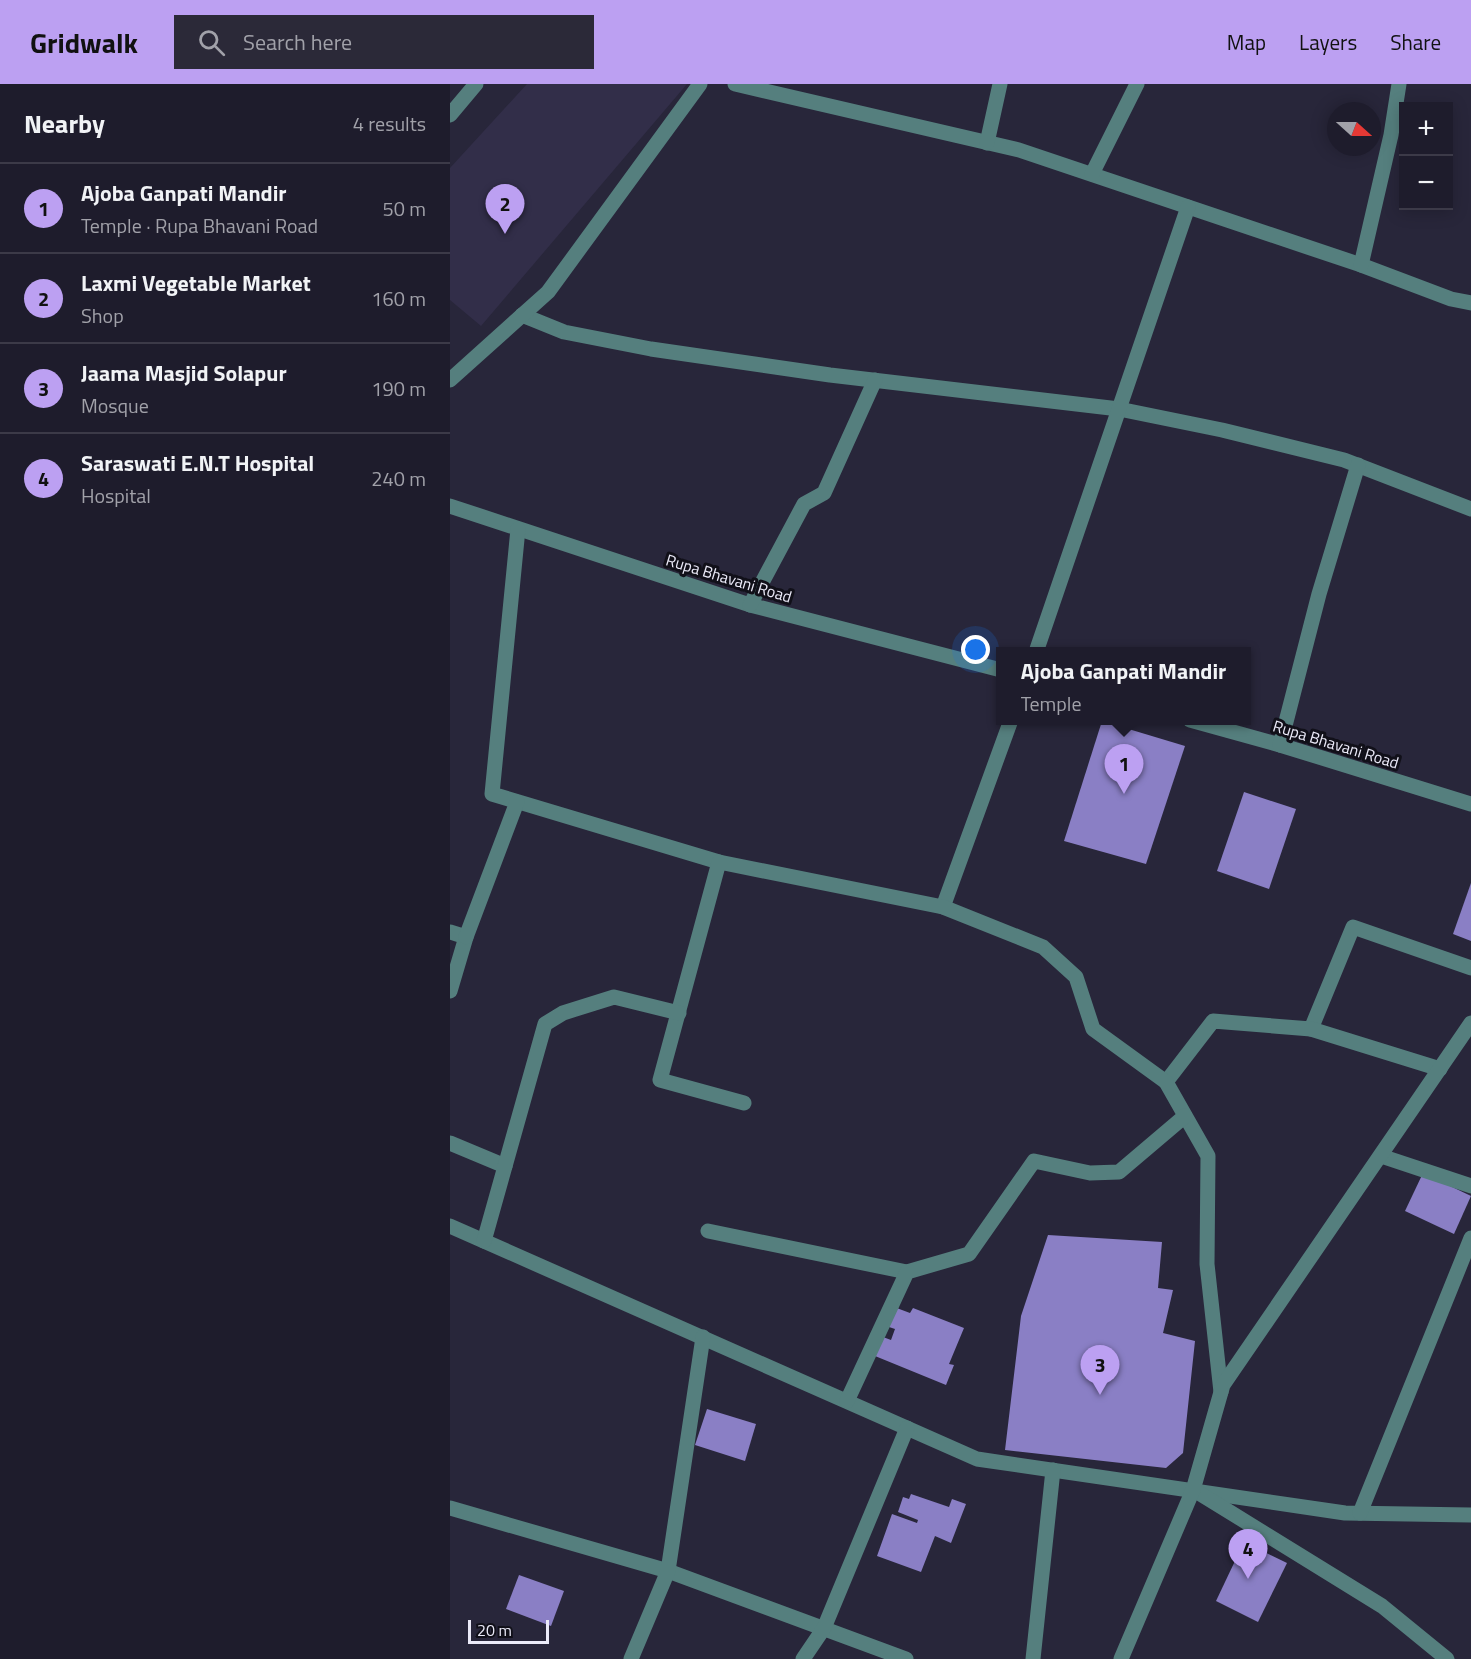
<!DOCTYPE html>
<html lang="en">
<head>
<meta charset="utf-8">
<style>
  body { margin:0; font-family:"Titillium Web",sans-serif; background:#2b2938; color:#f1f3f6 }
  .controls { position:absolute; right:18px; top:18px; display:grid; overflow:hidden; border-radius:0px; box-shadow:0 3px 15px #0003 }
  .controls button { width:54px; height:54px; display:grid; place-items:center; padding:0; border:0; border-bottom:2px solid #3c3a48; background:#1e1c2c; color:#f1f3f6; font:30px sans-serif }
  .compass { position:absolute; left:877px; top:18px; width:54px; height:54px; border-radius:50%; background:#1e1c2c; box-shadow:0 3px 15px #0003; rotate:111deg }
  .scale { position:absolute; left:18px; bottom:15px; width:81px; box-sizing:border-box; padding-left:6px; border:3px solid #ebeaf8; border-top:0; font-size:16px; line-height:21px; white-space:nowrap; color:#ebeaf8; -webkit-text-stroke:4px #111019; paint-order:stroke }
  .you { position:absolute; left:526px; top:566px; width:21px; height:21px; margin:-15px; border:4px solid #fff; border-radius:50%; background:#1a73e8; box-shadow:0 0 0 9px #1a73e833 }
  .badge { display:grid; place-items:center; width:39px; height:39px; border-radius:50%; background:#bca0f2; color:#111; font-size:20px; font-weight:700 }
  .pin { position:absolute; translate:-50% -50px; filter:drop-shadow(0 2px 3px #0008) }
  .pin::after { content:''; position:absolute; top:32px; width:21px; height:18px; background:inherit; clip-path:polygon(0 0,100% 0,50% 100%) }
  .popup { position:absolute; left:546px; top:563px; width:255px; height:78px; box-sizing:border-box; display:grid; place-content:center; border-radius:0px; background:#1e1c2c; filter:drop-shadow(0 2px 4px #0005); font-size:20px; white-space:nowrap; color:#a1a1a9 }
  .popup b { font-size:22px; color:#f1f3f6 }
  .popup::after { content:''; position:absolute; left:50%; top:100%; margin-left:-12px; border:12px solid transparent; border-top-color:#1e1c2c }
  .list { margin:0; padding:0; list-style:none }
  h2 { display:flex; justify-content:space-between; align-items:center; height:78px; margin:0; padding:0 24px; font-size:26px }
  h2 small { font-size:20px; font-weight:400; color:#a1a1a9 }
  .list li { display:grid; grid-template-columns:39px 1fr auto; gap:18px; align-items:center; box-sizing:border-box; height:90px; padding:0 24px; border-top:2px solid #3c3a48 }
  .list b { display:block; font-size:22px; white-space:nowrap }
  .list p { margin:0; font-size:20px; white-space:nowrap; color:#a1a1a9 }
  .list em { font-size:20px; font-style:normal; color:#a1a1a9 }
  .icon { flex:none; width:33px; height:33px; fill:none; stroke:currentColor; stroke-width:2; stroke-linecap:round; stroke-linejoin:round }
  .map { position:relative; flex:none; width:1021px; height:1575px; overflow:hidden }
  header { display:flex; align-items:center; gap:36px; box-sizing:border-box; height:84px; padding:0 30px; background:#bca0f2; color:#111 }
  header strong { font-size:28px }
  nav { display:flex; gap:33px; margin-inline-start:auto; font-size:21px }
  .search { width:420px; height:54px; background:#2b2938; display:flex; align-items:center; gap:15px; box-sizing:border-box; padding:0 21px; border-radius:0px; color:#a1a1a9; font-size:22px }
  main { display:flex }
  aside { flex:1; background:#1e1c2c }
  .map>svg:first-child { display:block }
  .built { fill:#322e49 }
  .building { fill:#8a7fc5 }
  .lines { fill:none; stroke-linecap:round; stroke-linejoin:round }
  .minor { stroke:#557f7e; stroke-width:15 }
  .labels { text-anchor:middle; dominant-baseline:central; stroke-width:6; stroke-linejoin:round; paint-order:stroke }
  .street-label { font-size:16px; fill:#ebeaf8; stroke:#111019 }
</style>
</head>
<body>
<header>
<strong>Gridwalk</strong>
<div class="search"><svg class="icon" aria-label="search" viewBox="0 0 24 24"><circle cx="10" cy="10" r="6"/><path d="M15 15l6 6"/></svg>Search here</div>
<nav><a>Map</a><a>Layers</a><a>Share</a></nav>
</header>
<main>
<aside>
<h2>Nearby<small>4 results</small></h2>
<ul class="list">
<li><span class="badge">1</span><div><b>Ajoba Ganpati Mandir</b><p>Temple · Rupa Bhavani Road</p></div><em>50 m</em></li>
<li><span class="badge">2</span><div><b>Laxmi Vegetable Market</b><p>Shop</p></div><em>160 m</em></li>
<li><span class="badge">3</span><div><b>Jaama Masjid Solapur</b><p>Mosque</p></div><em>190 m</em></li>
<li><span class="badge">4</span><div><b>Saraswati E.N.T Hospital</b><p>Hospital</p></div><em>240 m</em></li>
</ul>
</aside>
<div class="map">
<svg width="1021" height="1575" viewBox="0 0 1021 1575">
  <rect width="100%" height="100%" fill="#28263a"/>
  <polygon class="built" points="77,0 237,0 31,242 0,216 0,84"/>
  <g class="building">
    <polygon points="652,637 735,662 696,780 614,757"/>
    <polygon points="794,708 846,725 819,805 767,787"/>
    <polygon points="1021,799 1021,857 1003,850"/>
    <polygon points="973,1089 1021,1112 1004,1150 955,1127"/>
    <polygon points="598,1151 712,1158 708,1204 723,1206 713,1249 745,1257 733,1369 716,1384 555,1366 571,1232"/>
    <polygon points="444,1223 460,1229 463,1224 514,1244 499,1280 504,1281 496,1301 425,1272 433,1253 441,1256 445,1245 436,1242"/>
    <polygon points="257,1325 306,1340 295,1377 245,1361"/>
    <polygon points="461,1410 499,1423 502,1415 516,1420 501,1459 485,1452 471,1488 427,1472 442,1430 467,1439 468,1436 448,1428 453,1413 459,1415"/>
    <polygon points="794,1458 837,1479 808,1538 766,1517"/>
    <polygon points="69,1491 114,1507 101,1542 56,1525"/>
  </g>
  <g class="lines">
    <g class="minor">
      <polyline points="285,0 569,66 911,181 1001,215 1021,219"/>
      <polyline points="0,31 26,0"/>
      <polyline points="537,59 550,0"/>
      <polyline points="642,90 687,0"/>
      <polyline points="911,181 941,51 949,0"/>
      <polyline points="72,231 114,248 201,265 380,291 669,325 772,346 894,376 1021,425"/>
      <polyline points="0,296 98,208 250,0"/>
      <polyline points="0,422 300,521 551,586"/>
      <polyline points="68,445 42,710 269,778"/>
      <polyline points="300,521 354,420 374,409 425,296"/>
      <polyline points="586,568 738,123"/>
      <polyline points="740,636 830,661 1021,720"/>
      <polyline points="830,661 869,510 908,381"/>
      <polyline points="493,823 561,636"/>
      <polyline points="0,848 16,853 0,907"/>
      <polyline points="16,853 67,718"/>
      <polyline points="861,945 903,843 1021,884"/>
      <polyline points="716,998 763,937 861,945 990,985"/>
      <polyline points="294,1019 210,996 269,778 493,823 593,863 626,893 643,945 716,998 758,1072 757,1180 771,1308"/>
      <polyline points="0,1059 55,1082"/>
      <polyline points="931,1072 1021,1102"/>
      <polyline points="0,1142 527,1375 895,1429 1021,1431"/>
      <polyline points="258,1147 457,1188"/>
      <polyline points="34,1157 95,940 113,929 164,913 229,929"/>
      <polyline points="397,1317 457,1188 519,1170 584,1077 640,1089 669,1088 735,1032"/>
      <polyline points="749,1409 932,1522 997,1575"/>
      <polyline points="0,1424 218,1487 456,1575"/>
      <polyline points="910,1429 1021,1154"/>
      <polyline points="181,1575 218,1487 253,1253"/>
      <polyline points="353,1575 374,1544 457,1344"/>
      <polyline points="583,1575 603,1386"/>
      <polyline points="671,1575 743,1406 773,1301 1021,939"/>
    </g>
  </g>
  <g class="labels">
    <g class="street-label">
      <text transform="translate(279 494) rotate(17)">Rupa Bhavani Road</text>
      <text transform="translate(886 660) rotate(17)">Rupa Bhavani Road</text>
    </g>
  </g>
</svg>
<div class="controls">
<button>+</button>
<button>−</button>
</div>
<svg class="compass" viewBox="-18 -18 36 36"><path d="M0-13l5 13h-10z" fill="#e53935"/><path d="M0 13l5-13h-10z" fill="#a1a1a9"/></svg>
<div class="scale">20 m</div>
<div class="you"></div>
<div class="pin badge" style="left:674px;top:710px">1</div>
<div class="popup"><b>Ajoba Ganpati Mandir</b>Temple</div>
<div class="pin badge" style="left:55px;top:150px">2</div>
<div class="pin badge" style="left:650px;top:1311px">3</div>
<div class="pin badge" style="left:798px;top:1495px">4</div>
</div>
</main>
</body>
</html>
